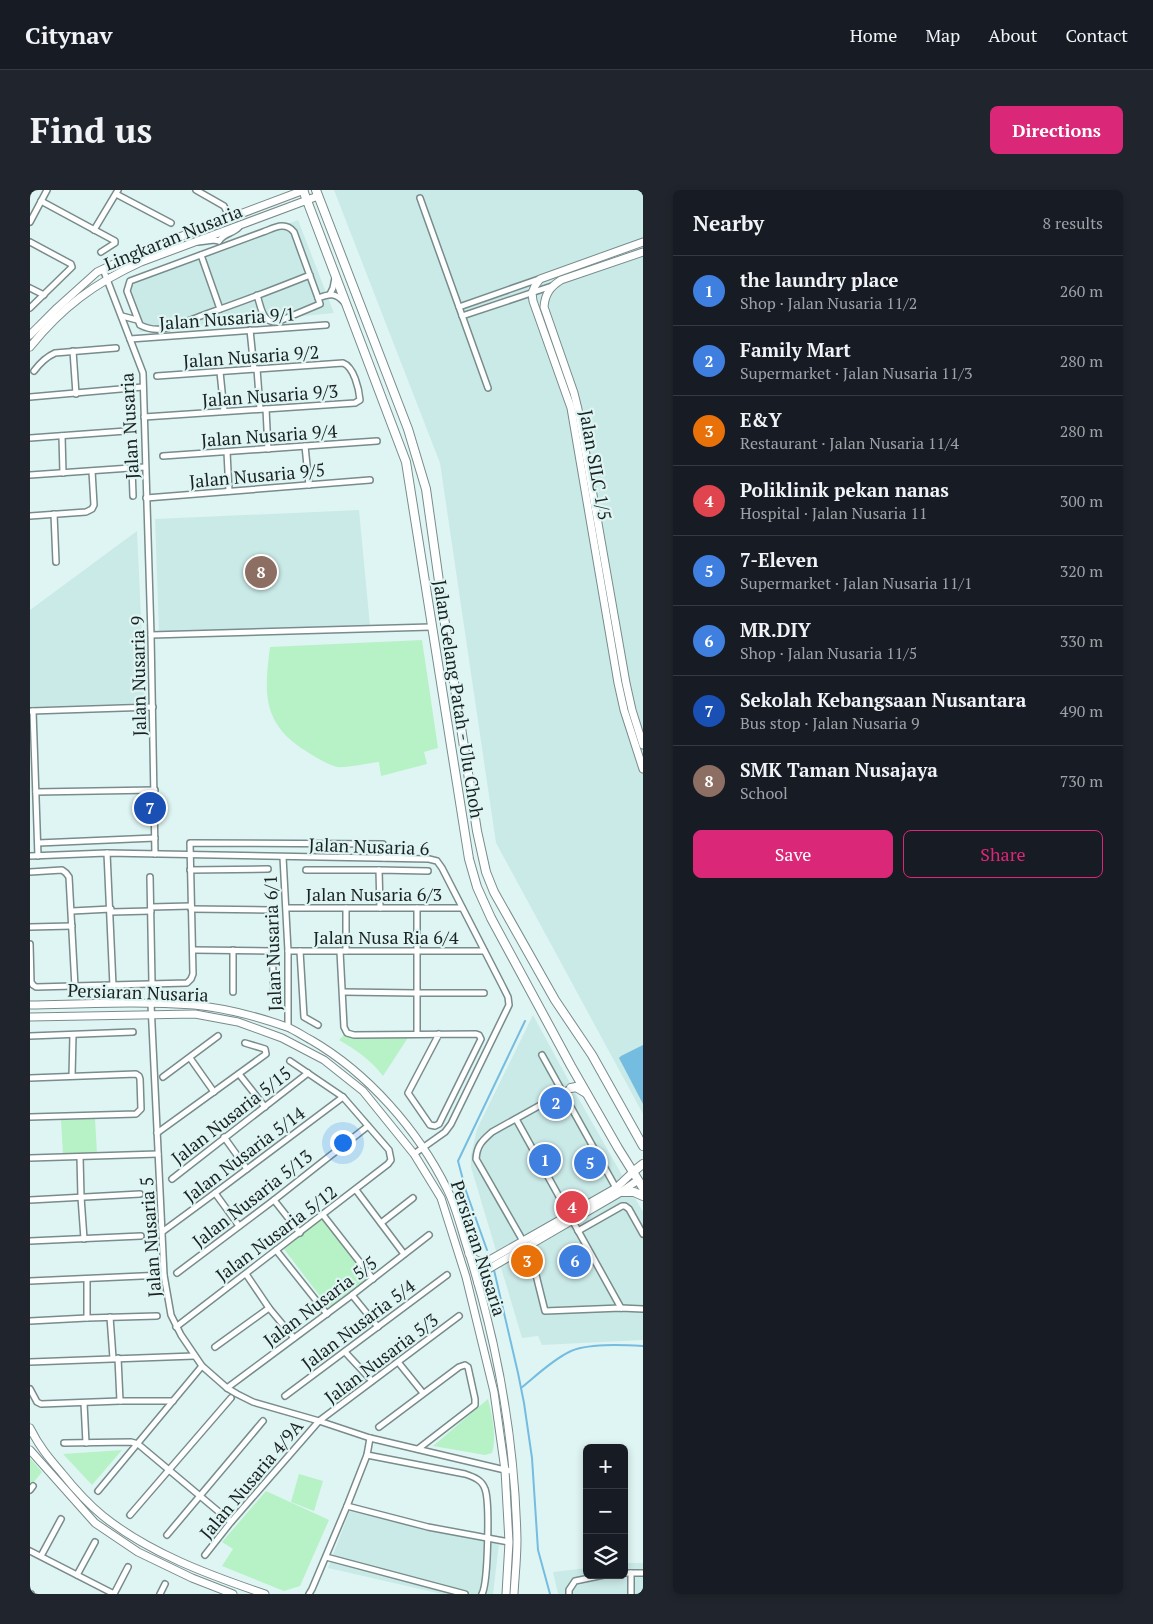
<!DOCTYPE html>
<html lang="en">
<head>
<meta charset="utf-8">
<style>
  body { margin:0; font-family:"PT Serif",serif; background:#20242c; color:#f1f3f6 }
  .controls { position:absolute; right:15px; bottom:15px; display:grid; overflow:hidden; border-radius:8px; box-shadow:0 2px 8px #0003 }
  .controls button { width:45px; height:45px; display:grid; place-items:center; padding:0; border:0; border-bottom:1px solid #363941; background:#171b24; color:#f1f3f6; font:25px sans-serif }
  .you { position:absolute; left:312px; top:952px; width:18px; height:18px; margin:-12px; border:4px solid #fff; border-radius:50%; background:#1a73e8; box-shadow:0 0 0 8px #1a73e833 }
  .badge { display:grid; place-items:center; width:32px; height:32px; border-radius:50%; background:#db2777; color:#fff; font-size:16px; font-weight:700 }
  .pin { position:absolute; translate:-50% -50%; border:2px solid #fff; box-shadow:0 1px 5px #0006 }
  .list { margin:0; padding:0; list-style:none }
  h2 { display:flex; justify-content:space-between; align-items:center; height:65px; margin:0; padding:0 20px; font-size:21px }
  h2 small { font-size:16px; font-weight:400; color:#9ea1a6 }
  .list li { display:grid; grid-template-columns:32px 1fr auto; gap:15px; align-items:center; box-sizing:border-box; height:70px; padding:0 20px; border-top:1px solid #363941 }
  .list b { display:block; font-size:19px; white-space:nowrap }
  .list p { margin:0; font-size:16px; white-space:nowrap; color:#9ea1a6 }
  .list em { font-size:16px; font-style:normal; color:#9ea1a6 }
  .actions { display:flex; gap:10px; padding:15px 20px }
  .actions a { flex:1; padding:11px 0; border:1px solid #db2777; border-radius:8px; text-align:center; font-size:18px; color:#db2777 }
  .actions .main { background:#db2777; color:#fff }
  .icon { flex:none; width:28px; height:28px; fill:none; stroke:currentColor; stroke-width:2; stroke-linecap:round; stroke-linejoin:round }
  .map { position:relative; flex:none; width:613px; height:1404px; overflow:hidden; border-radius:8px }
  header { display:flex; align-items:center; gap:30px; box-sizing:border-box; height:70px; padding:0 25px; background:#171b24; border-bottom:1px solid #363941 }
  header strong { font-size:24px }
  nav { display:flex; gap:28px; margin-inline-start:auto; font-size:18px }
  .intro { display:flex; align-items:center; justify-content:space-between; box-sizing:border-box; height:120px; padding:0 30px }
  h1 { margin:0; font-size:35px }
  .button { padding:12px 22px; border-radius:8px; background:#db2777; color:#fff; font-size:18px; font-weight:700 }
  main { display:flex; gap:30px; padding:0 30px }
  aside { flex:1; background:#171b24; border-radius:8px; box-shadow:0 2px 8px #0003 }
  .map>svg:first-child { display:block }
  .built { fill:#caeae8 }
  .green { fill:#b7f2c6 }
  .water { fill:#75bce1 }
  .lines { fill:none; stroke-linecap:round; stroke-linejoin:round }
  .stream { stroke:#75bce1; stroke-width:2 }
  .street-casing { stroke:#788c8b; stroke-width:8 }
  .secondary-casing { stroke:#788c8b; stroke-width:9 }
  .primary-casing { stroke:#788c8b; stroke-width:10 }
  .street { stroke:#fff; stroke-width:5 }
  .secondary { stroke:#fff; stroke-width:7 }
  .primary { stroke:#fff; stroke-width:8 }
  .labels { text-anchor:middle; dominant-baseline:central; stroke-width:4.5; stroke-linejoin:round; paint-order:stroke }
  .street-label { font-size:18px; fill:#1a2221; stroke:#dff5f3 }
</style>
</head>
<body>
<header>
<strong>Citynav</strong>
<nav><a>Home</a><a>Map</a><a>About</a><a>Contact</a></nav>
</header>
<div class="intro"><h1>Find us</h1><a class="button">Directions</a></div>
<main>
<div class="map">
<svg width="613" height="1404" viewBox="0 0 613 1404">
  <rect width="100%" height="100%" fill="#dff5f3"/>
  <g class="built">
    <polygon points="304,0 613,0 613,924 466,653 410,273"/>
    <polygon points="268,30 304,123 110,142 96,94"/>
    <polygon points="329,320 340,436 129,442 125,329"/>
    <polygon points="107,341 115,513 0,517 0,420"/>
    <polygon points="503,825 546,904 613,1022 613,1150 512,1155 508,1146 492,1148 441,977 441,965 447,939"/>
    <polygon points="320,1320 382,1333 469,1354 463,1404 412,1404 298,1378"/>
    <polygon points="594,1373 613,1373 613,1404 528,1404 523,1382 557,1378 557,1385 594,1385"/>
  </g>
  <g class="green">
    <path d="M392 450 408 558 394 562 397 574 351 586 349 572C339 573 316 578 307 577 296 574 285 567 276 561 232 534 234 503 240 457Z"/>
    <path d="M316 843 379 846 353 886C341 870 326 860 309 850Z"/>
    <polygon points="65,929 67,963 33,965 31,930"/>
    <polygon points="294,1028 339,1087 299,1118 254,1059"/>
    <path d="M458 1209C462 1224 467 1248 462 1263L455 1265 403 1256Z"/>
    <polygon points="92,1260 62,1295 33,1264"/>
    <polygon points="0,1268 12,1282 3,1293 0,1292"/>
    <polygon points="269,1284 293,1291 284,1321 261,1312"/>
    <polygon points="236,1301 299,1330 270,1396 254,1401 192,1376 203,1359 192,1352"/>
  </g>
  <polygon class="water" points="613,855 613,914 589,868 591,866"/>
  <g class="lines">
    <g class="stream">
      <polyline points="457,1060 436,1001 428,971 495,831"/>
      <polyline points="464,1080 488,1183 494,1213 502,1268 508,1360 520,1404"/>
      <path d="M491 1198C506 1186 521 1171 539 1162 556 1153 594 1155 613 1156"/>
    </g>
    <defs>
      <g id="street">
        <polyline points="166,0 194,16 200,28"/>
        <polyline points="86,4 141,33"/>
        <polyline points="390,8 458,198"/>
        <polyline points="11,11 85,51 85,53 71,62"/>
        <polyline points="0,32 17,0"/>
        <polyline points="64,40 88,0"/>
        <path d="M189 51C194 43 203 44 209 37"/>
        <polyline points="0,52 41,74 42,77 0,118"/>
        <polyline points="168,52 184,50 189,51"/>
        <polyline points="171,65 190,119"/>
        <polyline points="73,79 113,183 121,445 125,664"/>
        <polyline points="0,98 14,105"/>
        <polyline points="300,104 303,98 305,88"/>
        <path d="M227 105C231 117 232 133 247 132L290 114 288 108 264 42C255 31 244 38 233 42L100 91 97 101 110 135C116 138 125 140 132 139 146 137 162 129 176 124 211 112 245 99 280 85"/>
        <path d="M288 108C299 104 305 102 314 112"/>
        <polyline points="429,117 509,89"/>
        <polyline points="92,126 107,130"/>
        <polyline points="432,126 522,96"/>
        <polyline points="220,140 224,179"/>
        <polyline points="100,149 296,135"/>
        <polyline points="43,161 46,204"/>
        <polyline points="227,179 230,219"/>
        <path d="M4 181C10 173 16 167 25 163L86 158"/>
        <polyline points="190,182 194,221"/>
        <polyline points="0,207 113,197"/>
        <polyline points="236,219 238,259"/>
        <path d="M114 227 325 213 330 210C329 199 324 177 313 173L127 186"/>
        <polyline points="32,246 33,283"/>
        <polyline points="0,248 96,241"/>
        <polyline points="275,256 279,295"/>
        <polyline points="197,262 199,301"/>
        <polyline points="133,266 347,251"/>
        <polyline points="102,278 103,306"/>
        <polyline points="0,285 115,277"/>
        <polyline points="116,308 340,290"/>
        <polyline points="24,324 26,372"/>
        <polyline points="0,326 56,322 62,319 64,315 62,281"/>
        <polyline points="121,445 401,437"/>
        <polyline points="1,521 123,517"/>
        <polyline points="3,521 8,666"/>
        <polyline points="6,602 125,600"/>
        <polyline points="8,653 125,648"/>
        <polyline points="77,663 83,796"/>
        <polyline points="0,666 77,663 399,669 407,671 412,678 472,795 478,807 479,815 421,934 415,942 384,964"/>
        <polyline points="253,667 258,761 258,837"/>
        <polyline points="160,680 238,679"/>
        <polyline points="276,680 349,680"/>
        <polyline points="0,682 32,680 36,683 39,687 45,797"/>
        <polyline points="120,687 122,793"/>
        <polyline points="121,717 161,716"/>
        <polyline points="256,718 432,718"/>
        <polyline points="350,718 349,680 398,681"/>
        <polyline points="387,718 387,844"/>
        <polyline points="161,719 239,720"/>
        <polyline points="42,721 81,719"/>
        <polyline points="81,722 121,721"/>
        <polyline points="0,737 42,736"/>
        <polyline points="0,754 1,792 3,795 6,797 157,793 161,789 163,784 160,653 353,654 354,668"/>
        <polyline points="163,760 242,761 244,804"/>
        <polyline points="203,760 203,802"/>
        <polyline points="258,761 454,761"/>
        <polyline points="270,761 274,827 288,835"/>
        <polyline points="310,761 314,837 317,843 324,845 446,844 449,845 451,849 409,934 405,936 400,935 378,903 409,844"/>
        <polyline points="316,761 316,718"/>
        <polyline points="313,802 386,803 454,803"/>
        <polyline points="121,814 134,1085 141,1125 151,1145 172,1176 197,1198 207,1204 223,1212 289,1231 340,1248 475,1280 483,1281"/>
        <polyline points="0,846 103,842"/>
        <polyline points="512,865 586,998"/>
        <polyline points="160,868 184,902"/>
        <polyline points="209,884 235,917"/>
        <polyline points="42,886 43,845"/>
        <polyline points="133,887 188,846"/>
        <polyline points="0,888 106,884 109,886 110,889 111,919 106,924 0,927"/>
        <path d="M541 898 462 942C452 951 447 955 446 969L501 1065 515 1121 591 1118 613 1119"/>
        <polyline points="486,929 591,1118"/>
        <polyline points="127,943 236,864 235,859 215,853"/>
        <polyline points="194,947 217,979"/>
        <polyline points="50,967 51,1007 54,1049"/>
        <polyline points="0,968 128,964"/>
        <polyline points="142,989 278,883"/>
        <polyline points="326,1000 374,1064"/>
        <polyline points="185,1003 209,1036"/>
        <polyline points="0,1010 110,1004"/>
        <polyline points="244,1010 270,1043"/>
        <polyline points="293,1025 343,1089"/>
        <polyline points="351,1033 383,1008"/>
        <polyline points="548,1041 592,1016 595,1016 599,1019 613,1044"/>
        <polyline points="132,1042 185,1003 313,907"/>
        <polyline points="0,1051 111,1046"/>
        <polyline points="246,1060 297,1124"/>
        <polyline points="147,1083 244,1010 338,936"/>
        <polyline points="216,1084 239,1118 264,1148"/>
        <polyline points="57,1089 57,1128"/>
        <polyline points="0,1091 134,1085"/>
        <polyline points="322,1105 348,1137"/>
        <polyline points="80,1127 83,1168"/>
        <polyline points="0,1131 57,1128 127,1126"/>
        <polyline points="146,1137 358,974 361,970 359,960 313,907 260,871"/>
        <polyline points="185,1157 239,1118"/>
        <polyline points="315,1162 342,1191"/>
        <polyline points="88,1168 90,1211"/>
        <polyline points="0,1172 164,1166"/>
        <polyline points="368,1172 393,1203"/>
        <polyline points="197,1198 322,1105 399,1045"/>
        <polyline points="0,1199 7,1212 11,1214 90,1211 143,1211"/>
        <polyline points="255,1206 417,1085"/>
        <polyline points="54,1213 56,1253"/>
        <polyline points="349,1237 429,1177 435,1175 438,1177 445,1209 445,1215 388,1259"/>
        <polyline points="340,1248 337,1265 317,1316 398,1337 479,1352"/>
        <polyline points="34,1253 101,1252 108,1254 201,1332"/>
        <path d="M337 1265 435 1284C444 1287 452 1290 455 1299 460 1312 458 1393 452 1404"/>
        <polyline points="0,1300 3,1296"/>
        <polyline points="68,1301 172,1176"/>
        <polyline points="100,1325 201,1208"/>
        <polyline points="137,1345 233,1231"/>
        <polyline points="0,1361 84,1404"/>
        <polyline points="175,1365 201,1332 289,1231 429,1126"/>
        <polyline points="11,1366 31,1329"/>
        <polyline points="296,1367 435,1404"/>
        <polyline points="594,1383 613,1383"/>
        <polyline points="47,1385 65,1352"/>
        <polyline points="0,1404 1,1404"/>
        <polyline points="84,1404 98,1377"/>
        <polyline points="130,1404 135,1394"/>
        <polyline points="279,1404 282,1399 317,1316"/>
        <polyline points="539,1404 539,1400 545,1391 574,1385"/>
        <polyline points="601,1404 601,1383"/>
      </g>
      <g id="secondary">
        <polyline points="613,52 510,89 505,96 502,103 503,111 541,218 588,493 594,520 613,579"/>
        <path d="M613 62 531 90C520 97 515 104 514 117L544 203 548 219 596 493 602 520 613 555"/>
        <polyline points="0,145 27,118 67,82 107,63 274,0"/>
        <path d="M0 157C32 117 65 93 111 72L288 6"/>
        <path d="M0 815C54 814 110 811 164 815 193 818 229 827 257 837 265 840 273 846 281 850 338 883 388 940 417 999 427 1018 432 1043 439 1063 468 1156 485 1252 487 1350 487 1368 485 1386 484 1404"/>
        <polyline points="0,827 165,824 208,832 252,848 294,870 333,901 384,964 411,1008 436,1087 464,1202 475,1280 479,1352 476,1404"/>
        <path d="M439 1064C445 1070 448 1072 456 1072L586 998 604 981"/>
        <polyline points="448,1093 451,1086 455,1081 591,1002 608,990"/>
        <path d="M0 1238C9 1256 18 1267 31 1282 43 1297 57 1313 73 1326 119 1363 179 1385 235 1404"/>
        <polyline points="0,1260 65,1333 108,1362 162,1388 203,1404"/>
      </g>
      <g id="primary">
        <polyline points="273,0 376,272 439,669 447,697 461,728 541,876 588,958 613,998"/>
        <polyline points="286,0 378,239 396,299 415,434 447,641 456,682 464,702 525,810 562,865 613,956"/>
        <polyline points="541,898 546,897 556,903"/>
        <polyline points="604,981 613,974"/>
        <polyline points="591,1002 604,1002 613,1006"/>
      </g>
    </defs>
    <use href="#street" class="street-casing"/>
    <use href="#secondary" class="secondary-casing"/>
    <use href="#primary" class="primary-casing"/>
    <use href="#street" class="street"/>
    <use href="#secondary" class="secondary"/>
    <use href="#primary" class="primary"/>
  </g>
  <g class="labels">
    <g class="street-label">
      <text transform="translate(143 47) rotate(-22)">Lingkaran Nusaria</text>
      <text transform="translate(197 128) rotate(-4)">Jalan Nusaria 9/1</text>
      <text transform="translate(221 166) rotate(-4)">Jalan Nusaria 9/2</text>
      <text transform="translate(240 205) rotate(-4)">Jalan Nusaria 9/3</text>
      <text transform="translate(99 236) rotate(-93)">Jalan Nusaria</text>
      <text transform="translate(239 245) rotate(-4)">Jalan Nusaria 9/4</text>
      <text transform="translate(566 275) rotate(80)">Jalan SILC 1/5</text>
      <text transform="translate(227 285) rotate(-5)">Jalan Nusaria 9/5</text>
      <text transform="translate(108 486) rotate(-91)">Jalan Nusaria 9</text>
      <text transform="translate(429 509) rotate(81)">Jalan Gelang Patah - Ulu Choh</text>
      <text transform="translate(339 656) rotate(2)">Jalan Nusaria 6</text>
      <text x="344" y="704">Jalan Nusaria 6/3</text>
      <text x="356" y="747">Jalan Nusa Ria 6/4</text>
      <text transform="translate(242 753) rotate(-92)">Jalan Nusaria 6/1</text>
      <text transform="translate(108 802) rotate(2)">Persiaran Nusaria</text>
      <text transform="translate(201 925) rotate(-38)">Jalan Nusaria 5/15</text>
      <text transform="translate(214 964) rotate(-37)">Jalan Nusaria 5/14</text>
      <text transform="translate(222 1008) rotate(-38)">Jalan Nusaria 5/13</text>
      <text transform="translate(246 1043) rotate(-37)">Jalan Nusaria 5/12</text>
      <text transform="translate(120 1047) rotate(-94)">Jalan Nusaria 5</text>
      <text transform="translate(449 1058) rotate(72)">Persiaran Nusaria</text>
      <text transform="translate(290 1111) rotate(-37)">Jalan Nusaria 5/5</text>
      <text transform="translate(328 1134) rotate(-37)">Jalan Nusaria 5/4</text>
      <text transform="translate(351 1168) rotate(-37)">Jalan Nusaria 5/3</text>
      <text transform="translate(221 1289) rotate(-50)">Jalan Nusaria 4/9A</text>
    </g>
  </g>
</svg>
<div class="controls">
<button>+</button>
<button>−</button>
<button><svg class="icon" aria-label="layers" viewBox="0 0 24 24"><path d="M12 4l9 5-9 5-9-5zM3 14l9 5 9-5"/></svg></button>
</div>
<div class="you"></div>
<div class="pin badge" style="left:515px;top:970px;background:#3f7fe0">1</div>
<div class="pin badge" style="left:526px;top:913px;background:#3f7fe0">2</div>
<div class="pin badge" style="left:497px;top:1071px;background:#e8710a">3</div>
<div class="pin badge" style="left:542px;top:1017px;background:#e0444e">4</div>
<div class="pin badge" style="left:560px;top:973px;background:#3f7fe0">5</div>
<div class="pin badge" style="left:545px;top:1071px;background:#3f7fe0">6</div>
<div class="pin badge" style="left:120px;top:618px;background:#1a4fb4">7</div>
<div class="pin badge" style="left:231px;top:382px;background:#8d6e63">8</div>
</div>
<aside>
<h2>Nearby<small>8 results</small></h2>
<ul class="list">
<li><span class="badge" style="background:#3f7fe0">1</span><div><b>the laundry place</b><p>Shop · Jalan Nusaria 11/2</p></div><em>260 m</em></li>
<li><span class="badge" style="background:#3f7fe0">2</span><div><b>Family Mart</b><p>Supermarket · Jalan Nusaria 11/3</p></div><em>280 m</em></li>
<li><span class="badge" style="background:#e8710a">3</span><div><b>E&amp;Y</b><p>Restaurant · Jalan Nusaria 11/4</p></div><em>280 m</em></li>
<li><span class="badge" style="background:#e0444e">4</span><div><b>Poliklinik pekan nanas</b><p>Hospital · Jalan Nusaria 11</p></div><em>300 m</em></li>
<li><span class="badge" style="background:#3f7fe0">5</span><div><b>7-Eleven</b><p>Supermarket · Jalan Nusaria 11/1</p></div><em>320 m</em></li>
<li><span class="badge" style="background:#3f7fe0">6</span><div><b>MR.DIY</b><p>Shop · Jalan Nusaria 11/5</p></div><em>330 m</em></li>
<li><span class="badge" style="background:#1a4fb4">7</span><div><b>Sekolah Kebangsaan Nusantara</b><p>Bus stop · Jalan Nusaria 9</p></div><em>490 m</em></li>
<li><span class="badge" style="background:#8d6e63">8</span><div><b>SMK Taman Nusajaya</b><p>School</p></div><em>730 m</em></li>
</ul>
<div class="actions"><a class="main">Save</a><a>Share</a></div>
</aside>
</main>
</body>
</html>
